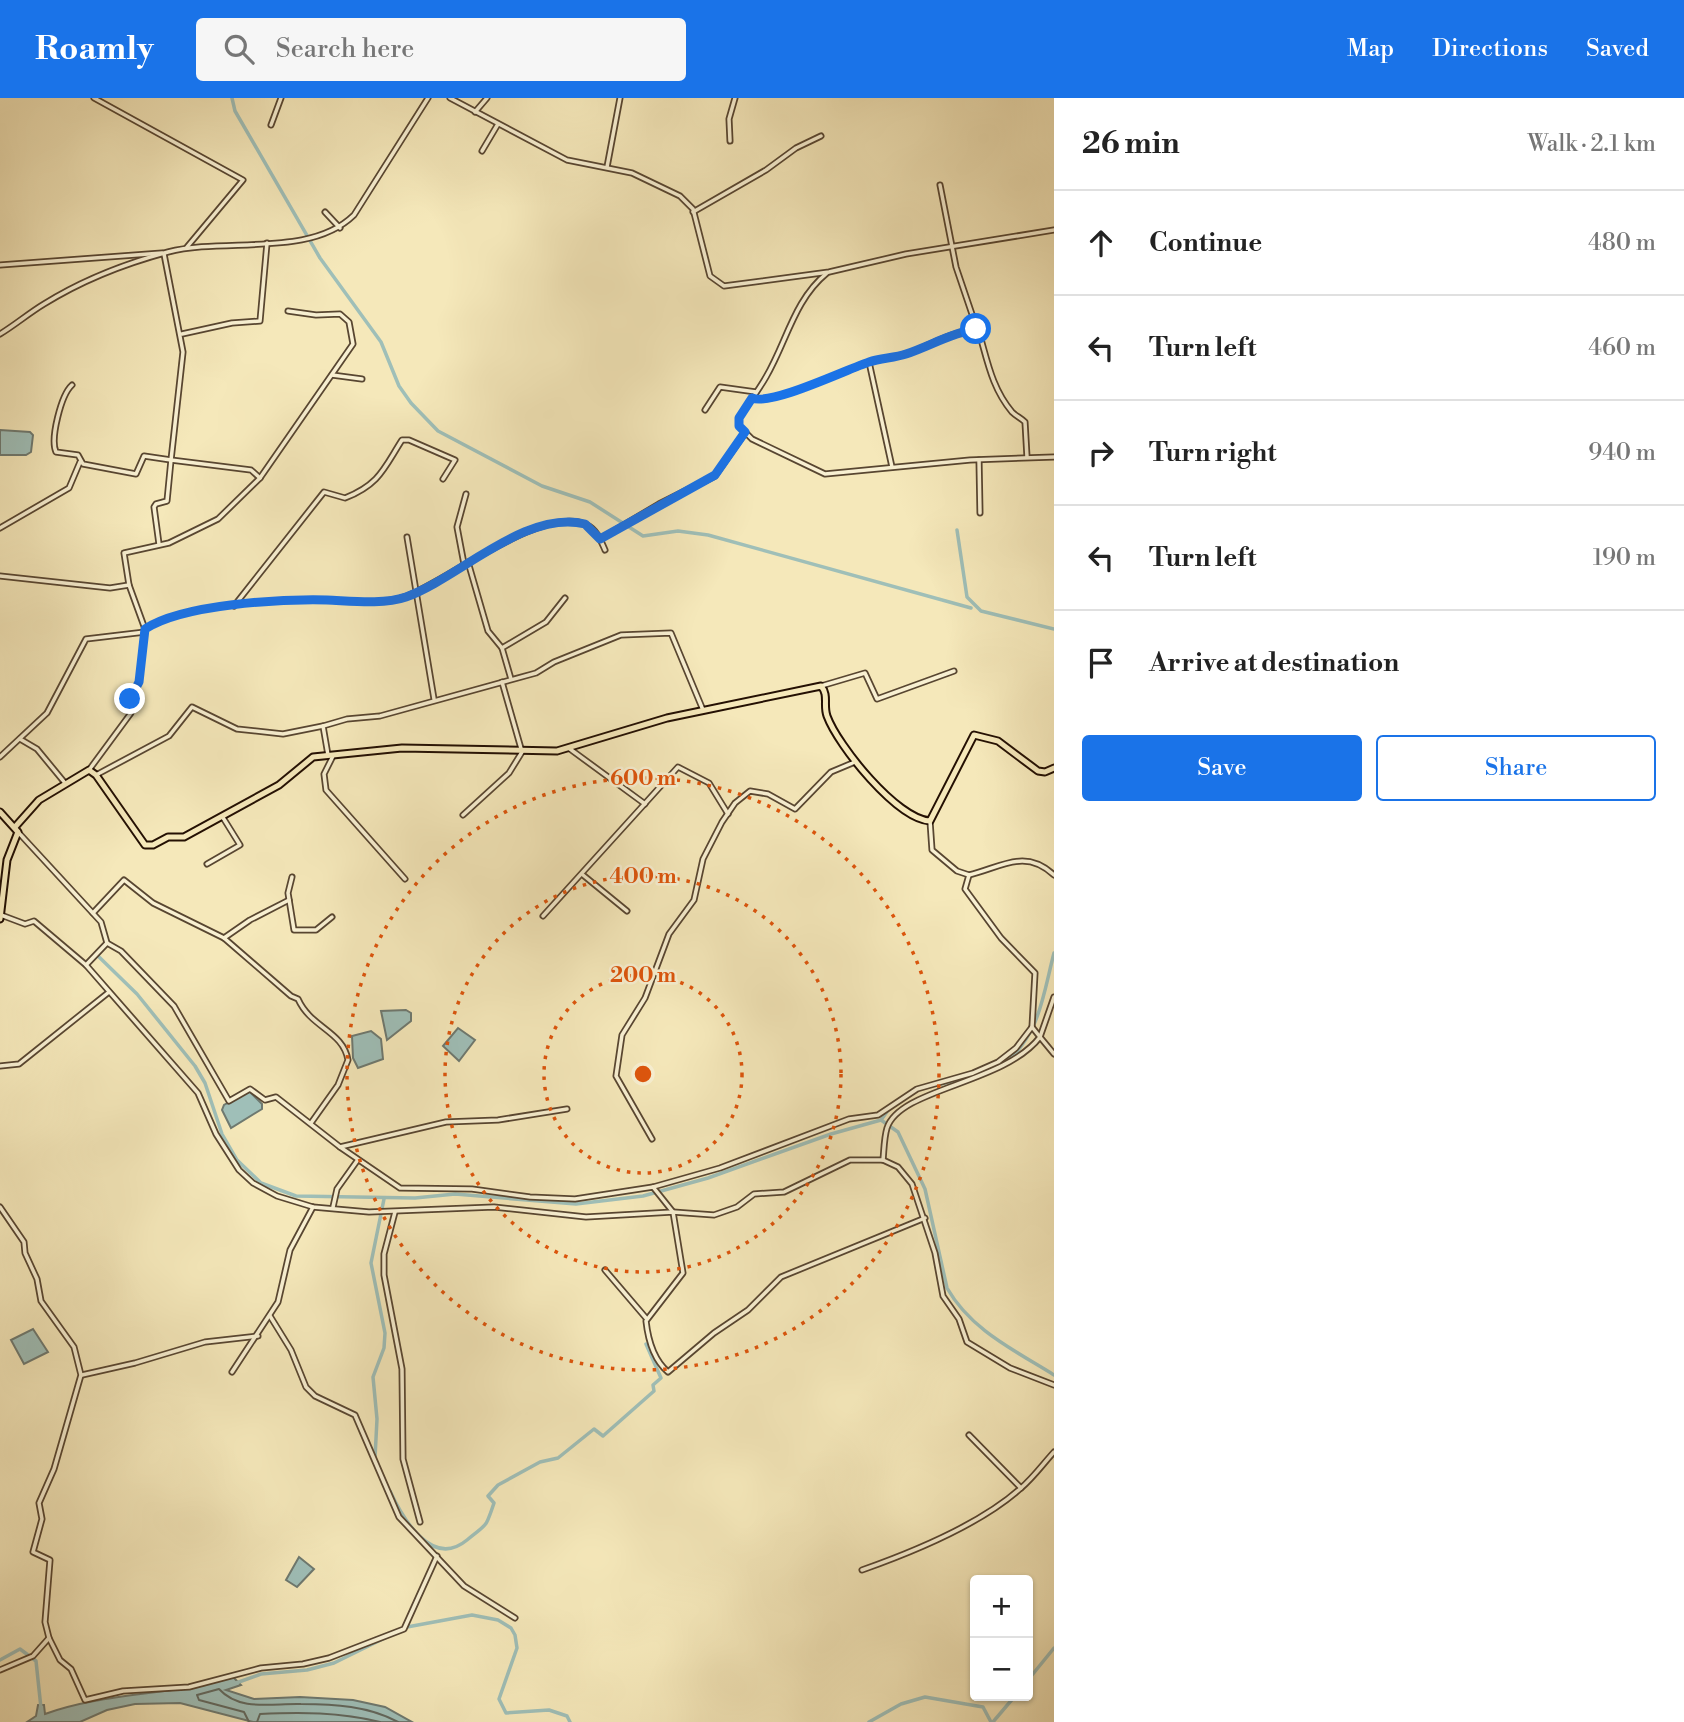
<!DOCTYPE html>
<html lang="en">
<head>
<meta charset="utf-8">
<style>
  body { margin:0; font-family:"Libre Bodoni",serif; background:#f6f6f6; color:#222 }
  .controls { position:absolute; right:21px; bottom:21px; display:grid; overflow:hidden; border-radius:7px; box-shadow:0 2px 5px #0004 }
  .controls button { width:63px; height:63px; display:grid; place-items:center; padding:0; border:0; border-bottom:2px solid #e0e0e0; background:#fff; color:#222; font:35px sans-serif }
  .stop { position:absolute; width:21px; height:21px; margin:-16px; border:5px solid #1a73e8; border-radius:50%; background:#fff }
  .stop.end { background:#1a73e8; border-color:#fff; box-shadow:0 2px 7px #0008 }
  .list { margin:0; padding:0; list-style:none }
  h2 { display:flex; justify-content:space-between; align-items:center; height:91px; margin:0; padding:0 28px; font-size:30px }
  h2 small { font-size:23px; font-weight:400; color:#767676 }
  .list li { display:grid; grid-template-columns:46px 1fr auto; gap:21px; align-items:center; box-sizing:border-box; height:105px; padding:0 28px; border-top:2px solid #e0e0e0 }
  .list b { display:block; font-size:26px; white-space:nowrap }
  .list em { font-size:23px; font-style:normal; color:#767676 }
  .actions { display:flex; gap:14px; padding:21px 28px }
  .actions a { flex:1; padding:16px 0; border:2px solid #1a73e8; border-radius:7px; text-align:center; font-size:24px; color:#1a73e8 }
  .actions .main { background:#1a73e8; color:#fff }
  .icon { flex:none; width:38px; height:38px; fill:none; stroke:currentColor; stroke-width:2; stroke-linecap:round; stroke-linejoin:round }
  .map { position:relative; flex:none; width:1054px; height:1624px; overflow:hidden }
  header { display:flex; align-items:center; gap:42px; box-sizing:border-box; height:98px; padding:0 35px; background:#1a73e8; color:#fff }
  header strong { font-size:33px }
  nav { display:flex; gap:38px; margin-inline-start:auto; font-size:24px }
  .search { width:490px; height:63px; background:#f6f6f6; display:flex; align-items:center; gap:18px; box-sizing:border-box; padding:0 24px; border-radius:7px; color:#767676; font-size:26px }
  main { display:flex }
  aside { flex:1; background:#fff }
  .map>svg:first-child { display:block }
  .water { fill:#9fbfb8; stroke:#6e7970; stroke-width:2 }
  .lines { fill:none; stroke-linecap:round; stroke-linejoin:round }
  .shore { stroke:#62685e; stroke-width:2 }
  .canal { stroke:#9fbfb8; stroke-width:3.5 }
  .minor-casing { stroke:#584631; stroke-width:7 }
  .major-casing { stroke:#241003; stroke-width:9 }
  .minor { stroke:#f8f0d2; stroke-width:3.5 }
  .major { stroke:#f5e8ba; stroke-width:5 }
  .route { stroke:#1a73e8; stroke-width:9 }
  .ring { fill:none; stroke:#de550c; stroke-width:3.5; stroke-dasharray:3.5 7 }
  .centre { fill:#de550c; stroke:#f8f0d2; stroke-width:3.5 }
  .ring-label { font-size:21px; text-anchor:middle; font-weight:bold; fill:#de550c; stroke:#f8f0d2; stroke-width:5; stroke-linejoin:round; paint-order:stroke }
</style>
</head>
<body>
<header>
<strong>Roamly</strong>
<div class="search"><svg class="icon" aria-label="search" viewBox="0 0 24 24"><circle cx="10" cy="10" r="6"/><path d="M15 15l6 6"/></svg>Search here</div>
<nav><a>Map</a><a>Directions</a><a>Saved</a></nav>
</header>
<main>
<div class="map">
<svg width="1054" height="1624" viewBox="0 0 1054 1624">
  <rect width="100%" height="100%" fill="#f5e8ba"/>
  <filter id="stains"><feTurbulence type="fractalNoise" baseFrequency=".00286" numOctaves="4"/><feColorMatrix values="0 0 0 0 .2 0 0 0 0 .09 0 0 0 0 .02 0 0 0 .5 -.17"/></filter>
  <radialGradient id="worn" r=".72"><stop offset=".6" stop-color="#630" stop-opacity="0"/><stop offset="1" stop-color="#630" stop-opacity=".3"/></radialGradient>
  <g class="water">
    <polygon points="0,332 30,334 33,337 31,354 26,357 0,357"/>
    <polygon points="406,912 411,915 411,923 387,942 381,913"/>
    <polygon points="458,930 475,942 459,963 443,948"/>
    <polygon points="371,933 381,941 383,961 358,970 353,960 352,938"/>
    <polygon points="249,993 262,1006 262,1011 231,1030 222,1012 224,1007"/>
    <polygon points="33,1231 48,1254 24,1266 11,1242"/>
    <polygon points="299,1459 314,1471 297,1489 286,1482"/>
    <path d="M233 1579 241 1587 226 1592 254 1601 300 1599 353 1602 385 1609 412 1624H253L180 1605 135 1606 107 1612 80 1624H27L36 1618 38 1607H44L45 1616C106 1594 171 1598 233 1579Z"/>
  </g>
  <g class="lines">
    <g class="shore">
      <path d="M249 1624 244 1614 199 1602 197 1597 219 1591C240 1614 273 1605 301 1606 334 1606 369 1608 398 1624"/>
      <path d="M257 1624 260 1616C300 1614 340 1614 380 1624"/>
    </g>
    <g class="canal">
      <polyline points="232,0 235,13 320,160 381,244 399,288 411,305 438,333 542,388 590,404 643,438 678,433 708,437 971,510"/>
      <polyline points="957,432 967,499 981,513 1054,531"/>
      <polyline points="97,857 137,896 195,968 205,985 222,1036 237,1062 261,1085 296,1098 415,1100 455,1096 576,1106 643,1098 708,1080 831,1036 881,1022 889,1011"/>
      <path d="M1005 965C1040 936 1043 897 1054 855"/>
      <polyline points="936,987 969,980"/>
      <path d="M881 1022 898 1034 925 1091 947 1190C971 1232 1014 1252 1054 1277"/>
      <polyline points="375,1360 377,1321 373,1279 384,1250 385,1235 371,1165 384,1101"/>
      <path d="M390 1393C403 1421 432 1471 467 1442 487 1425 485 1432 494 1405L488 1398 498 1387 540 1364 558 1360 594 1331 603 1338 654 1293 653 1287 661 1280 646 1246"/>
      <polyline points="0,1562 20,1551 36,1563 41,1610"/>
      <polyline points="1028,1582 1054,1550"/>
      <polyline points="236,1585 261,1576 307,1572 334,1565 407,1529 472,1517 498,1522 511,1530 515,1537 517,1550 499,1601 506,1615 549,1612 567,1618 570,1624"/>
      <polyline points="869,1624 901,1606 925,1599 983,1609 991,1624"/>
      <polyline points="993,1624 1015,1598"/>
    </g>
    <defs>
      <g id="minor">
        <polyline points="94,0 243,82 187,149"/>
        <polyline points="450,0 567,62 632,75 680,98 693,111 710,178 724,188 829,174 906,156 1054,132"/>
        <polyline points="475,14 487,0"/>
        <polyline points="271,27 281,0"/>
        <polyline points="730,43 729,21 735,0"/>
        <polyline points="482,53 498,26"/>
        <polyline points="607,69 620,0"/>
        <polyline points="940,87 956,169 977,231"/>
        <polyline points="325,114 340,130"/>
        <polyline points="693,114 766,72 796,50 821,38"/>
        <polyline points="0,167 162,155"/>
        <path d="M827 175C794 202 787 243 766 279 758 293 748 306 739 320V328L752 341 825 376 970 362 1054 359"/>
        <path d="M0 236C15 227 29 215 44 206 81 183 127 165 168 154 226 139 310 160 354 117L428 0"/>
        <polyline points="182,236 232,225 260,223 267,145"/>
        <polyline points="869,264 892,369"/>
        <polyline points="332,277 362,281"/>
        <path d="M72 287C61 297 50 341 56 354L78 357 83 366 136 376 144 358 171 362 183 254 164 156"/>
        <path d="M752 300C771 308 846 272 870 264 882 260 895 260 907 256 930 247 953 233 978 231 987 260 991 289 1012 314 1016 318 1021 320 1025 324L1027 359"/>
        <polyline points="705,312 720,289 756,294"/>
        <polyline points="979,362 980,415"/>
        <polyline points="0,430 69,390 80,364"/>
        <polyline points="407,439 434,601"/>
        <polyline points="600,441 659,406 715,378 745,335"/>
        <polyline points="159,446 154,409 156,406 167,403 171,362 251,372 260,380"/>
        <polyline points="468,464 488,533 502,550"/>
        <polyline points="464,466 457,429 466,396"/>
        <polyline points="0,478 110,490 129,487"/>
        <path d="M234 508 324 394 345 400C380 386 384 370 402 342H409L455 362 443 381"/>
        <path d="M145 531C183 506 281 501 327 502 352 503 384 507 407 498 447 483 546 405 587 427 597 432 601 443 605 452"/>
        <polyline points="511,581 502,550 546,524 565,500"/>
        <polyline points="821,588 865,575 877,601 954,573"/>
        <polyline points="20,641 37,651 65,685"/>
        <polyline points="570,651 645,706"/>
        <polyline points="328,657 323,628 347,621 380,618 536,575 554,564 621,537 671,535 703,612"/>
        <polyline points="333,658 324,676 326,692 405,781"/>
        <polyline points="0,659 47,615 86,541 145,534"/>
        <polyline points="89,672 131,615 130,603 139,584 145,531 129,487 124,455 169,445 218,421 260,380 353,246 349,224 340,216 316,217 288,213"/>
        <polyline points="96,677 169,638 192,609 237,631 283,636 323,628"/>
        <polyline points="463,717 509,675 522,654 502,584"/>
        <polyline points="18,734 101,824 107,845 86,867"/>
        <polyline points="207,766 240,747 222,718"/>
        <polyline points="583,777 627,813"/>
        <path d="M969 777C1002 769 1025 750 1054 777"/>
        <polyline points="292,779 288,795 294,832 316,832 332,819"/>
        <path d="M93 815 124 782 153 805 224 840 291 898 298 901C311 930 343 933 348 962L338 987 311 1025"/>
        <polyline points="1,817 25,826 34,823 86,867 198,995 216,1036 239,1072 253,1085 277,1098 313,1109 369,1114 494,1109 586,1119 673,1114 714,1117 737,1109 754,1096 784,1094 850,1062 883,1062 898,1069 912,1086 935,1155 943,1198 959,1221 967,1244 1010,1270 1054,1287"/>
        <polyline points="543,818 678,669 709,685 728,716"/>
        <polyline points="224,840 250,822 289,802"/>
        <polyline points="107,845 121,853 174,908 229,1003 250,991 265,1002 276,999 340,1049 446,1024 498,1022 567,1011"/>
        <polyline points="1054,899 1040,939 1054,956"/>
        <polyline points="0,968 19,966 109,894"/>
        <polyline points="652,1041 616,978 622,937 645,900 669,836 694,802 703,761 722,724 735,705 750,693 768,696 795,711 831,674 855,664"/>
        <path d="M340 1049 400 1090 472 1091 530 1099 575 1101 653 1089 673 1114 683 1175 646 1223C648 1241 654 1262 668 1274L714 1235 748 1212 781 1179 925 1120"/>
        <path d="M883 1062C884 1052 884 1040 887 1030 900 990 1004 986 1040 939L1032 929"/>
        <polyline points="653,1089 720,1070 849,1021 878,1017 917,991 973,975 998,964 1016,950 1032,929 1035,875 1001,840 965,791 969,777 957,773 932,752 930,723"/>
        <polyline points="0,1109 24,1144 25,1155 37,1181 41,1203 74,1249 81,1277 54,1371 39,1405 42,1421 33,1454 50,1462 45,1524 49,1540 33,1558 0,1572"/>
        <polyline points="333,1109 337,1091 357,1063"/>
        <polyline points="395,1114 384,1156 384,1177 402,1271 403,1361 420,1424"/>
        <polyline points="605,1172 646,1220"/>
        <polyline points="270,1218 291,1252 306,1289 315,1298 355,1317 399,1419 464,1488 515,1520"/>
        <polyline points="232,1274 278,1204 290,1152 313,1109"/>
        <polyline points="82,1277 135,1265 205,1244 258,1238"/>
        <polyline points="969,1337 1021,1390"/>
        <path d="M862 1472C913 1454 981 1426 1021 1390 1033 1380 1043 1366 1054 1354"/>
        <polyline points="49,1540 60,1562 71,1571 85,1602 123,1593 189,1589 261,1570 303,1566 329,1560 404,1531 437,1458"/>
      </g>
      <g id="major">
        <polyline points="0,714 18,734 7,762 0,821"/>
        <path d="M15 729 39 702 89 672 96 677 145 747H153L168 739H184L279 687 313 659 402 650 557 653 667 620 821 588C829 597 823 607 827 618 838 648 897 721 930 723L974 637 998 643 1038 673 1045 674 1054 670"/>
      </g>
    </defs>
    <use href="#minor" class="minor-casing"/>
    <use href="#major" class="major-casing"/>
    <use href="#minor" class="minor"/>
    <use href="#major" class="major"/>
  </g>
  <g class="lines">
    <path class="route" d="M130 601 139 584 145 531C183 506 280 501 327 502 351 503 383 507 406 499 459 480 526 411 585 426L600 441 715 377 745 334 739 328V320L752 300C771 308 845 272 869 264 881 260 894 260 906 256 930 248 951 235 976 231"/>
  </g>
  <g class="ring">
    <circle cx="643" cy="976" r="99"/>
    <circle cx="643" cy="976" r="198"/>
    <circle cx="643" cy="976" r="296"/>
  </g>
  <circle cx="643" cy="976" r="10" class="centre"/>
  <g class="ring-label">
    <text x="643" y="687">600 m</text>
    <text x="643" y="785">400 m</text>
    <text x="643" y="884">200 m</text>
  </g>
  <rect width="100%" height="100%" filter="url(#stains)"/>
  <rect width="100%" height="100%" fill="url(#worn)"/>
</svg>
<div class="controls">
<button>+</button>
<button>−</button>
</div>
<div class="stop" style="left:976px;top:231px"></div>
<div class="stop end" style="left:130px;top:601px"></div>
</div>
<aside>
<h2>26 min<small>Walk · 2.1 km</small></h2>
<ul class="list">
<li><svg class="icon" aria-label="ahead" viewBox="0 0 24 24"><path d="M12 20V5M6 11l6-6 6 6"/></svg><div><b>Continue</b></div><em>480 m</em></li>
<li><svg class="icon" aria-label="left" viewBox="0 0 24 24"><path d="M17 20v-9H6M10 6l-5 5 5 5"/></svg><div><b>Turn left</b></div><em>460 m</em></li>
<li><svg class="icon" aria-label="right" viewBox="0 0 24 24"><path d="M7 20v-9h11M14 6l5 5-5 5"/></svg><div><b>Turn right</b></div><em>940 m</em></li>
<li><svg class="icon" aria-label="left" viewBox="0 0 24 24"><path d="M17 20v-9H6M10 6l-5 5 5 5"/></svg><div><b>Turn left</b></div><em>190 m</em></li>
<li><svg class="icon" aria-label="arrive" viewBox="0 0 24 24"><path d="M6 21V4h12l-3 4 3 4H6"/></svg><div><b>Arrive at destination</b></div></li>
</ul>
<div class="actions"><a class="main">Save</a><a>Share</a></div>
</aside>
</main>
</body>
</html>
